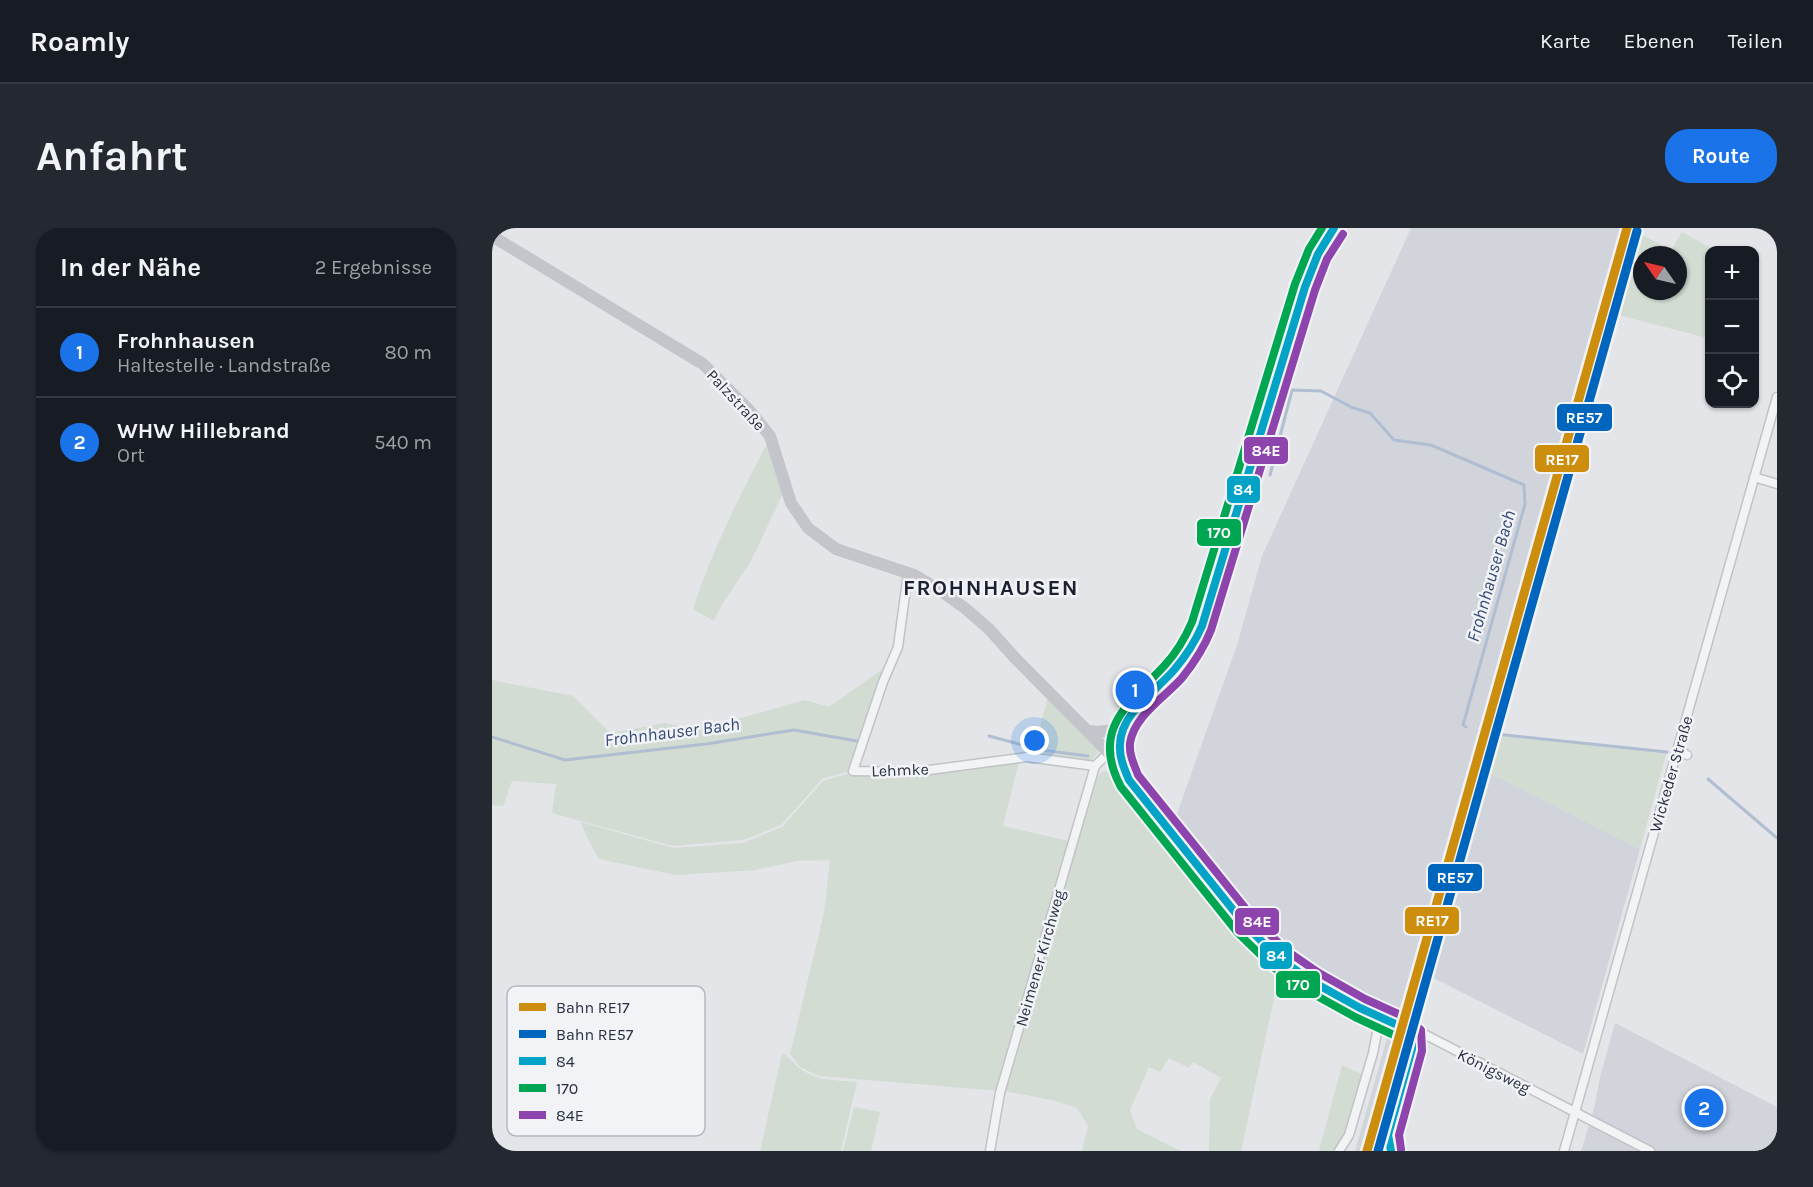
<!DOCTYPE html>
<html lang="de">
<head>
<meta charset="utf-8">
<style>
  body { margin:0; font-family:Karla,sans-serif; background:#242831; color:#f1f3f6 }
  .controls { position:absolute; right:18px; top:18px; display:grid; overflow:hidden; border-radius:12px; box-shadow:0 2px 4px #0004 }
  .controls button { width:54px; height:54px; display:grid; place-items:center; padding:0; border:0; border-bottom:2px solid #363941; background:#171b24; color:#f1f3f6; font:30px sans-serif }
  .compass { position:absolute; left:1141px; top:18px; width:54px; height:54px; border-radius:50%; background:#171b24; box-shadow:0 2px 4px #0004; rotate:304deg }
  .you { position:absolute; left:543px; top:513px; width:21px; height:21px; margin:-15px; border:4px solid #fff; border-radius:50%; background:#1a73e8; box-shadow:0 0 0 9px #1a73e833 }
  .badge { display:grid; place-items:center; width:39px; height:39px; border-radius:50%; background:#1a73e8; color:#fff; font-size:20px; font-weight:700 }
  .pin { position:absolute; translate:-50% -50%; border:3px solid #fff; box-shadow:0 2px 6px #0006 }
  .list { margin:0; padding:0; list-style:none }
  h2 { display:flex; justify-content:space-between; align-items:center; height:78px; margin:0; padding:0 24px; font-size:26px }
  h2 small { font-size:20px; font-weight:400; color:#9ea1a6 }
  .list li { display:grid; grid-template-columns:39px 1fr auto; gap:18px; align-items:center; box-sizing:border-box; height:90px; padding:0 24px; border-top:2px solid #363941 }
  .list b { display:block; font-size:22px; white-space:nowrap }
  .list p { margin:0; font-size:20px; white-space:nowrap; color:#9ea1a6 }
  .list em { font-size:20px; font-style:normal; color:#9ea1a6 }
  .icon { flex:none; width:33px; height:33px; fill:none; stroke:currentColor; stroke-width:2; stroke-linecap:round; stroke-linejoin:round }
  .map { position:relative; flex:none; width:1285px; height:923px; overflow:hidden; border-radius:24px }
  header { display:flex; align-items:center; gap:36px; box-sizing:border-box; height:84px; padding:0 30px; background:#171b24; border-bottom:2px solid #363941 }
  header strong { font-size:28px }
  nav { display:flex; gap:33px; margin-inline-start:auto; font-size:21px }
  .intro { display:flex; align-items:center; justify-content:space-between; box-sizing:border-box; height:144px; padding:0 36px }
  h1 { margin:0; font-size:42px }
  .button { padding:15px 27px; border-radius:24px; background:#1a73e8; color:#fff; font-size:21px; font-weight:700 }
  main { display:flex; gap:36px; padding:0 36px }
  aside { flex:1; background:#171b24; border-radius:24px; box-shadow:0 2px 4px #0004 }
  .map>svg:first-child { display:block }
  .built { fill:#d1d4db }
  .green { fill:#d2dcd3; fill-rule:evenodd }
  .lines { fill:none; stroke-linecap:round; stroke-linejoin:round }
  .stream { stroke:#b1bed2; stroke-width:3 }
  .street-casing { stroke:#c1c3c6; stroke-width:11 }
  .street { stroke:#f2f3f5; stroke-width:8 }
  .secondary { stroke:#c3c5ca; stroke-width:12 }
  .bus-1-casing { stroke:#f1f3f7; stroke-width:12 }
  .bus-2-casing { stroke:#f1f3f7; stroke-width:12 }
  .bus-3-casing { stroke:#f1f3f7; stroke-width:12 }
  .bus-1 { stroke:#02a3c7; stroke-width:8 }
  .bus-2 { stroke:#00a651; stroke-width:8 }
  .bus-3 { stroke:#8e44ad; stroke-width:8 }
  .rail-1-casing { stroke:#f1f3f7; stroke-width:14 }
  .rail-2-casing { stroke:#f1f3f7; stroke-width:14 }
  .rail-1 { stroke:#ce8e0d; stroke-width:9 }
  .rail-2 { stroke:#0065bd; stroke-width:9 }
  .labels { text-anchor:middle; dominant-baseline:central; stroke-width:5; stroke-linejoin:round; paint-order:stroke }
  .street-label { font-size:16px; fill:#293041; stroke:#f1f3f7 }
  .water-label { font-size:18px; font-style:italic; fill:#344b75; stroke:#f1f3f7 }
  .district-label { font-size:22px; font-weight:bold; letter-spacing:1.5px; fill:#1c2132; stroke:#f1f3f7 }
  .key { fill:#f1f3f7; stroke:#b5b8c0; stroke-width:1.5 }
  .key-label { font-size:16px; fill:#293041 }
  .line-badge { stroke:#f1f3f7; stroke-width:2 }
  .badge-label { font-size:16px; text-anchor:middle; font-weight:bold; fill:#fff }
</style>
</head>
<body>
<header>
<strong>Roamly</strong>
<nav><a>Karte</a><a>Ebenen</a><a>Teilen</a></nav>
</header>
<div class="intro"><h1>Anfahrt</h1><a class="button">Route</a></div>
<main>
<aside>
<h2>In der Nähe<small>2 Ergebnisse</small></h2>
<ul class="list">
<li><span class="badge">1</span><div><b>Frohnhausen</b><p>Haltestelle · Landstraße</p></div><em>80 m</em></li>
<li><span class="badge">2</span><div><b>WHW Hillebrand</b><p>Ort</p></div><em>540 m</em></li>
</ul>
</aside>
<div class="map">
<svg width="1285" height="923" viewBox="0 0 1285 923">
  <rect width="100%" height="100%" fill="#e3e5e8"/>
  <g class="built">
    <polygon points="919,0 1139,0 988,540 1148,621 1091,826 932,745 880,923 863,923 903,782 887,781 850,760 813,736 762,690 681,597 745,417 770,328"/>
    <polygon points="1123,795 1285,879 1285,923 1089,923 1102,881 1108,849"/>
  </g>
  <g class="green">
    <path d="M1139 0 1179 23 1190 4 1222 22H1218V101L1215 110 1115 84ZM1150 27H1186V63H1150Z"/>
    <path d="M277 212 292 263 259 333 229 378 222 393 201 381C220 322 248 267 277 212Z"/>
    <polygon points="395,438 361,542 330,551 289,597 251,612 181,618 60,585 64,556 20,553 11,578 0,577 0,452 81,468 118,505 173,495 207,502 313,472 337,479"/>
    <polygon points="557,466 603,515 606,524 600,532 592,533 545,530 542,519"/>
    <polygon points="998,506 1175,523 1148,621 988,540"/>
    <polygon points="527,534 511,598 581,614 507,863 327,848 308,839 298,826 332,685 338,632 305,633 263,642 184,647 107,631 94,608 89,594 181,620 251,615 290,599 331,553 361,544"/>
    <polygon points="611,543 625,544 753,705 789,738 749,923 717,923 718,871 729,850 701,834 697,840 677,830 668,844 657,839 638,882 645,901 689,923 590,923 596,898 585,880 560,872 512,863 604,551"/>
    <path d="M290 826H293C318 854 330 851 365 854L349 923H268Z"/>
    <polygon points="850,837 871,847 851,913 840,923 827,923"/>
    <polygon points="362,879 388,884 379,923 351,923"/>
  </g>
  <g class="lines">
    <g class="stream">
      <polyline points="778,247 800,162 829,163 859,179 878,185 902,212 939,217 1032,257 1033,276 971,497 974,499"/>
      <polyline points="1003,506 1175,524"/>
      <polyline points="497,508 549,522 596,528"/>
      <polyline points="0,509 73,532 214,516 302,502 365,513"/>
      <polyline points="1216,551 1285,610"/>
    </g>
    <defs>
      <g id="street">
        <polyline points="1262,249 1285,256"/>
        <polyline points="416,345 406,419 391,454 361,543 422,544 535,529 603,538"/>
        <polyline points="1186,522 1195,527"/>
        <polyline points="920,808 932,806 1158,923"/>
        <polyline points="498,923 508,865 603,538 617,524"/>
        <polyline points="847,923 857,907 881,825 888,789"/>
        <polyline points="1072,923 1285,169"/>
      </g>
    </defs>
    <use href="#street" class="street-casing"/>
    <use href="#street" class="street"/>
    <g class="secondary">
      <path d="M842 0 826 26 813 59 721 365C714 387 707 410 693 429 665 469 603 495 637 552L754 698 788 731 821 754 868 780 910 799 920 808V821L896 907 899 923"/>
      <polyline points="0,8 211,136 257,182 278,208 299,275 316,300 344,321 422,347 449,363 474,381 497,401 523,430 627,535"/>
      <polyline points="597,503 606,504 630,501"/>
    </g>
    <defs>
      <path id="bus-1" d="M842 0 826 26 813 59 710 398C703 414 694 428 682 442 664 463 629 485 628 516 627 529 632 540 637 552L754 698 788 731 821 754 868 780 910 799 920 808V821L896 907 899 923"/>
      <path id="bus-2" d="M830 0 817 21 803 56 700 394C693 410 685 424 673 437 637 476 598 501 629 559L746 705 781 739 816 763 863 789 904 808 910 813V820L886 905 888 923"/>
      <path id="bus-3" d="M851 6 835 31 823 62 719 402C712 420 702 435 690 450 673 469 642 488 638 515 637 527 642 536 646 547L762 691 795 723 827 745 873 771 915 790 929 802 930 823 907 907 909 921"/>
    </defs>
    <use href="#bus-1" class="bus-1-casing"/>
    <use href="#bus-2" class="bus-2-casing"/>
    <use href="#bus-3" class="bus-3-casing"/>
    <use href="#bus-1" class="bus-1"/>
    <use href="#bus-2" class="bus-2"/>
    <use href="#bus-3" class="bus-3"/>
    <defs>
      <polyline id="rail-1" points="875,923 1135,0"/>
      <polyline id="rail-2" points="886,923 1145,3"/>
    </defs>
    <use href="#rail-1" class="rail-1-casing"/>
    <use href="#rail-2" class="rail-2-casing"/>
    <use href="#rail-1" class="rail-1"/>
    <use href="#rail-2" class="rail-2"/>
  </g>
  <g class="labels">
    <g class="street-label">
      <text transform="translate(244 172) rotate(47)">Palzstraße</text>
      <text transform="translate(408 542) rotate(-2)">Lehmke</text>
      <text transform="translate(1179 546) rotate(-74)">Wickeder Straße</text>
      <text transform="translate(548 730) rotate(-74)">Neimener Kirchweg</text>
      <text transform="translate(1002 843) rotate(27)">Königsweg</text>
    </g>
    <g class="water-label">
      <text transform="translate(999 348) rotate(-74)">Frohnhauser Bach</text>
      <text transform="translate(180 504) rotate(-7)">Frohnhauser Bach</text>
    </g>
    <g class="district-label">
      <text x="499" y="360">FROHNHAUSEN</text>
    </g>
  </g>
  <rect x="15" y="758" width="198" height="150" rx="9" class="key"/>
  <rect x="27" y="775" width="27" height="8" fill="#ce8e0d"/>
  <rect x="27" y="802" width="27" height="8" fill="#0065bd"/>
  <rect x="27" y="829" width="27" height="8" fill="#02a3c7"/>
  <rect x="27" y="856" width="27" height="8" fill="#00a651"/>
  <rect x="27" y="883" width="27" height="8" fill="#8e44ad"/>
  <g class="key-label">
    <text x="64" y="785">Bahn RE17</text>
    <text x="64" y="812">Bahn RE57</text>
    <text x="64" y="839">84</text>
    <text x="64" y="866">170</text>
    <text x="64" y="893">84E</text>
  </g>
  <g class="line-badge">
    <rect x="1064" y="175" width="57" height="29" rx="6" fill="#0065bd"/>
    <rect x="751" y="208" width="46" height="29" rx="6" fill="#8e44ad"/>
    <rect x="1042" y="216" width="56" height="29" rx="6" fill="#ce8e0d"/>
    <rect x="734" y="247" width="35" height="29" rx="6" fill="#02a3c7"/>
    <rect x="704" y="290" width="46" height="29" rx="6" fill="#00a651"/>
    <rect x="935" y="635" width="56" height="29" rx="6" fill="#0065bd"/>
    <rect x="912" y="678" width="56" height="29" rx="6" fill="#ce8e0d"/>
    <rect x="742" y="679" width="46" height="29" rx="6" fill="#8e44ad"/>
    <rect x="767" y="713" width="34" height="29" rx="6" fill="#02a3c7"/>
    <rect x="783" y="742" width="46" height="29" rx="6" fill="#00a651"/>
  </g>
  <g class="badge-label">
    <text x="1092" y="195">RE57</text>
    <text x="774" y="228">84E</text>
    <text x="1070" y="237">RE17</text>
    <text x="751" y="267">84</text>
    <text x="727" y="310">170</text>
    <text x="963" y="655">RE57</text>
    <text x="940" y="698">RE17</text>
    <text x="765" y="699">84E</text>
    <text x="784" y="733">84</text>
    <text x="806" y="762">170</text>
  </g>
</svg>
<div class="controls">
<button>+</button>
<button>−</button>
<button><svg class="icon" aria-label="locate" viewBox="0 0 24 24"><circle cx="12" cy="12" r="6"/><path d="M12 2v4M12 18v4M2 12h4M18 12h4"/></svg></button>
</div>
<svg class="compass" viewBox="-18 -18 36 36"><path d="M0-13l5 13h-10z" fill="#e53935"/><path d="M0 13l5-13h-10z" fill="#9ea1a6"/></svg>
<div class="you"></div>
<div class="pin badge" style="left:643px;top:462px">1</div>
<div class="pin badge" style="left:1212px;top:880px">2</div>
</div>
</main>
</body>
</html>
